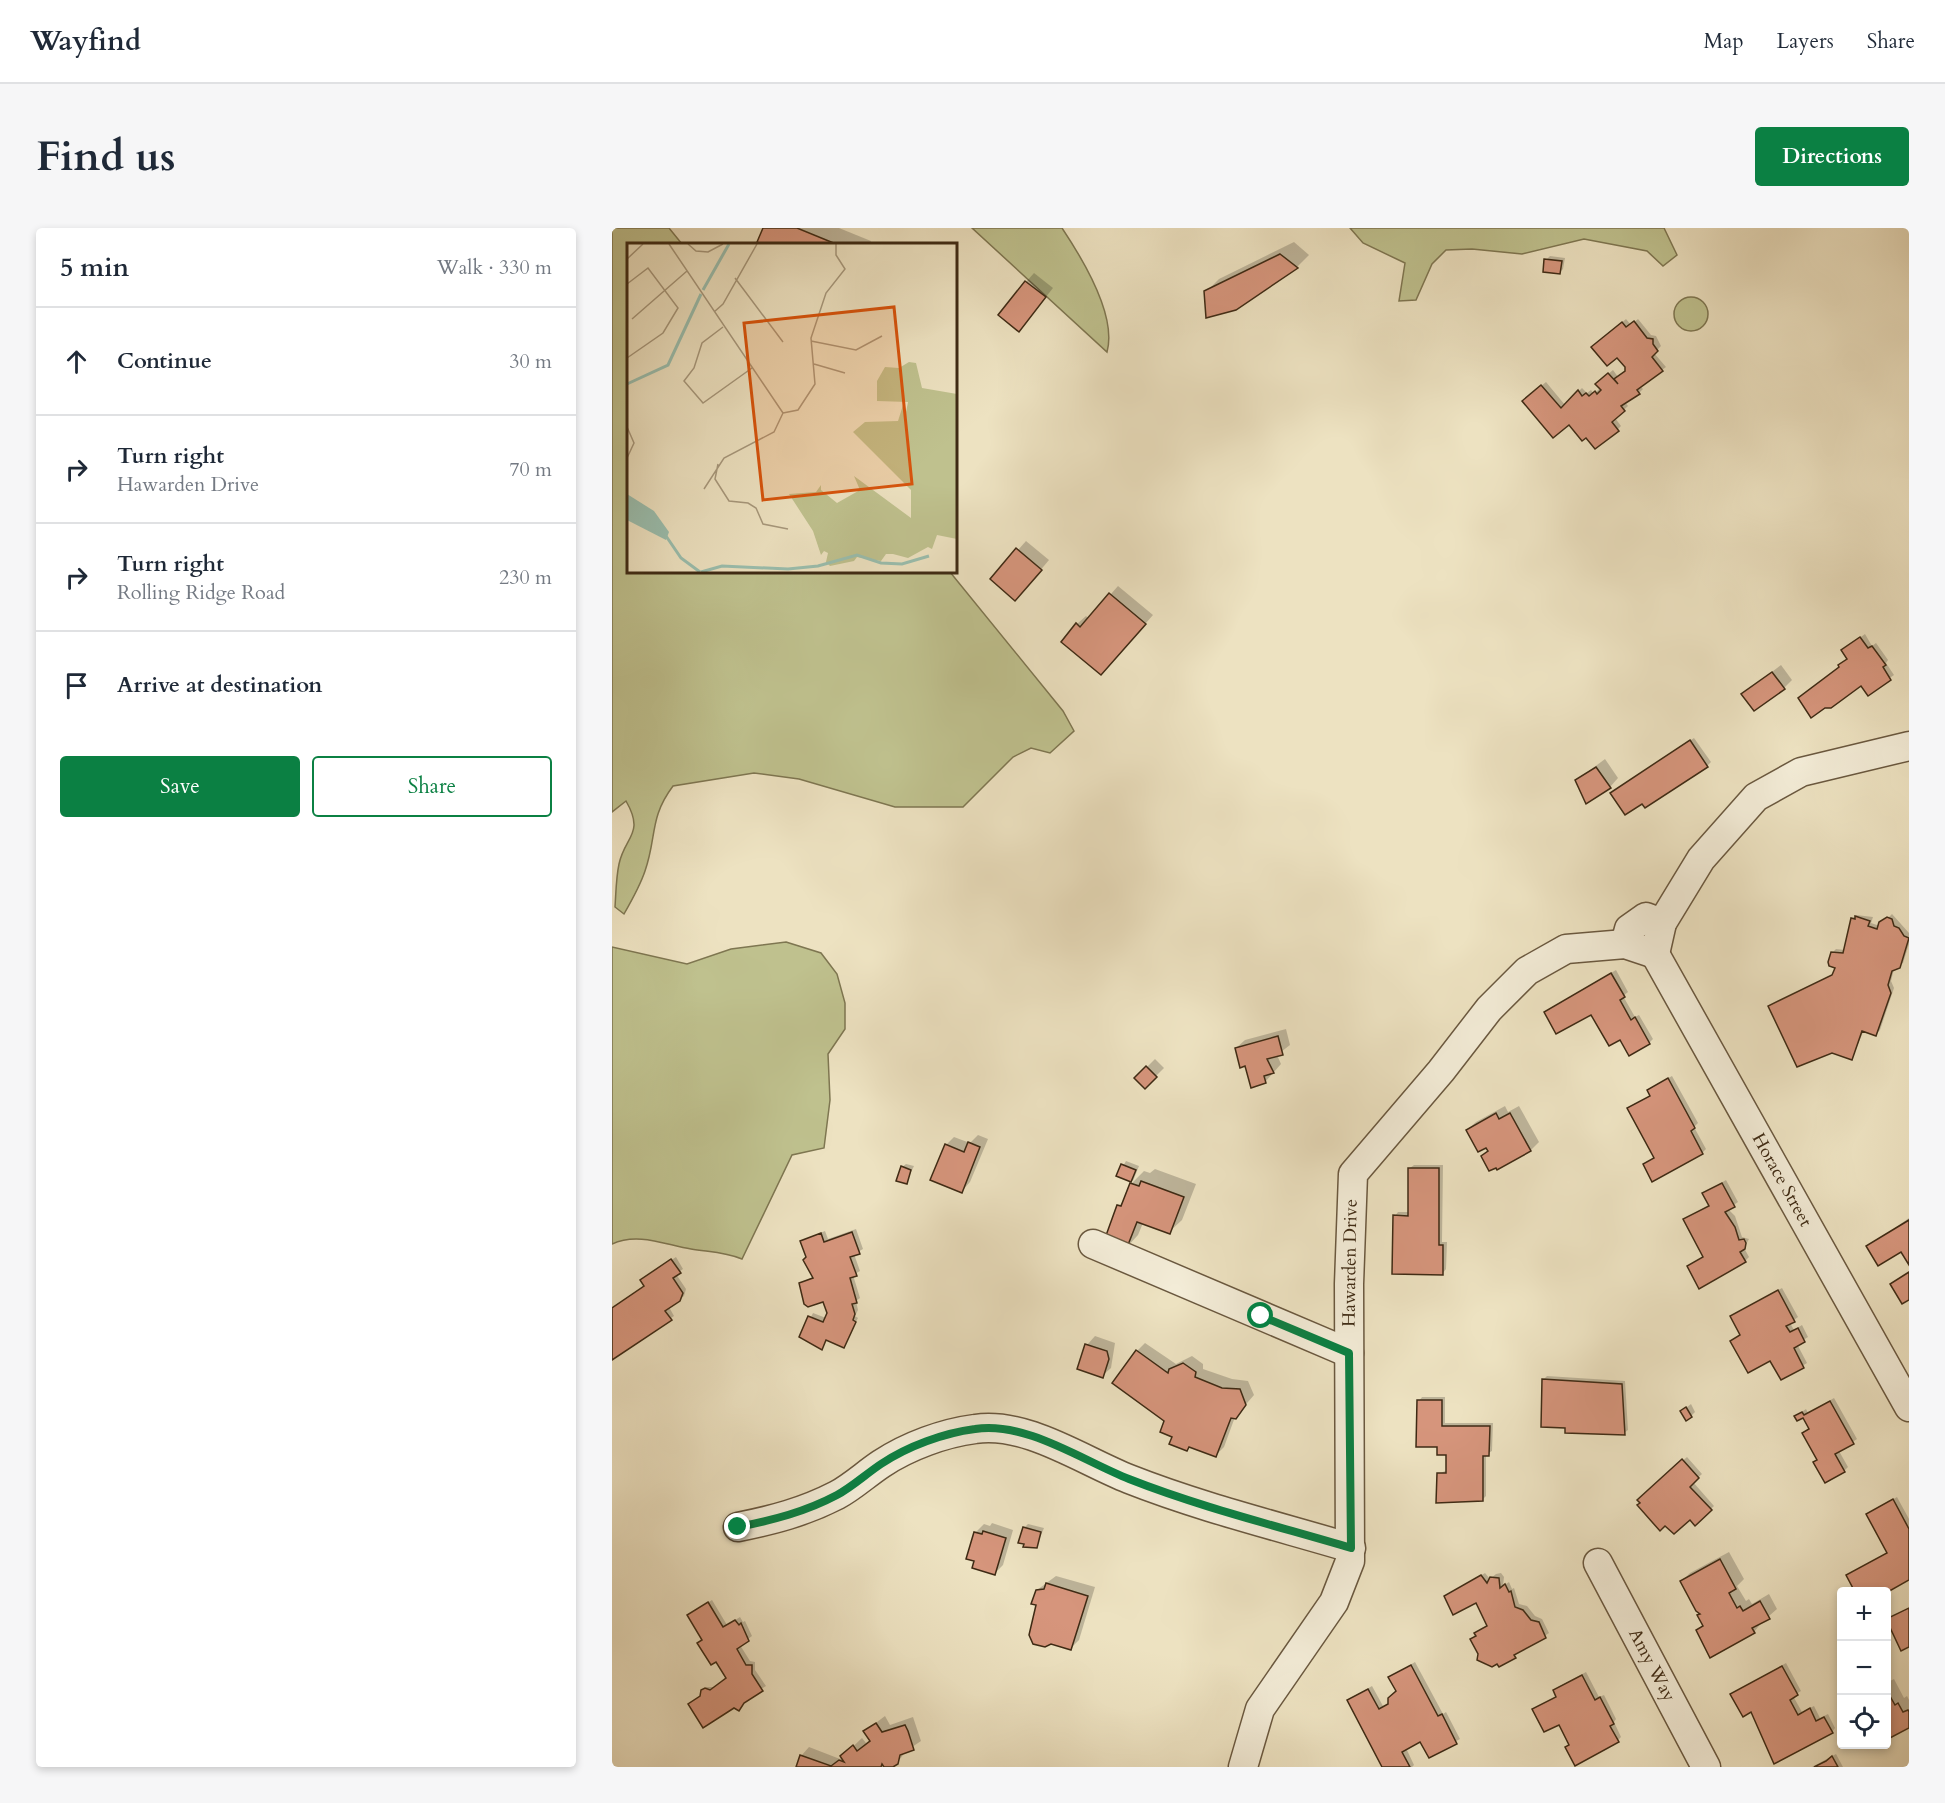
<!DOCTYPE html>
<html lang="en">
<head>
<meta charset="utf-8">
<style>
  body { margin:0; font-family:Cardo,serif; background:#f6f6f7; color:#1f2937 }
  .controls { position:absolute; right:18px; bottom:18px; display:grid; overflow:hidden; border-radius:6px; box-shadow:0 3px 9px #0003 }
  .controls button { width:54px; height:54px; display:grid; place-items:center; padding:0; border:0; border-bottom:2px solid #e0e1e3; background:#fff; color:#1f2937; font:30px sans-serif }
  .stop { position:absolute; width:18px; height:18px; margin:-14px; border:4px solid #0b8043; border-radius:50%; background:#fff }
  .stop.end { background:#0b8043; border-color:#fff; box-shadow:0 2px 6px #0008 }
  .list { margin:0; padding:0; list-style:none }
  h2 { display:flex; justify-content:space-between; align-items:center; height:78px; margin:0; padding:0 24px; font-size:26px }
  h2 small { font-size:20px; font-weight:400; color:#747a83 }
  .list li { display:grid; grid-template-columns:39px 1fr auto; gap:18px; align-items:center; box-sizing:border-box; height:108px; padding:0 24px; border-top:2px solid #e0e1e3 }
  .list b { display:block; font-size:22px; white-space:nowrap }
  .list p { margin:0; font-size:20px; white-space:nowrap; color:#747a83 }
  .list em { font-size:20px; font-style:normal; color:#747a83 }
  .actions { display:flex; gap:12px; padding:18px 24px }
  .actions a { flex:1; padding:14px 0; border:2px solid #0b8043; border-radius:6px; text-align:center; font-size:21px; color:#0b8043 }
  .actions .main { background:#0b8043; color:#fff }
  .icon { flex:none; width:33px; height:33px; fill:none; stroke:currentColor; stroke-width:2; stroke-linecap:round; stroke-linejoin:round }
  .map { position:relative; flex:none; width:1297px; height:1539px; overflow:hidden; border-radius:6px }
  header { display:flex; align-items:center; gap:36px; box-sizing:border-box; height:84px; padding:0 30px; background:#fff; border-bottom:2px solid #e0e1e3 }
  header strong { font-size:28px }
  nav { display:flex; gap:33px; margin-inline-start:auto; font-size:21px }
  .intro { display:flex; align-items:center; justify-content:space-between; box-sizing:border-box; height:144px; padding:0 36px }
  h1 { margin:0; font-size:42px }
  .button { padding:15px 27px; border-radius:6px; background:#0b8043; color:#fff; font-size:21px; font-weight:700 }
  main { display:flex; gap:36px; padding:0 36px }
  aside { flex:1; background:#fff; border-radius:6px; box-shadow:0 3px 9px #0003 }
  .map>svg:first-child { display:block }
  .green { fill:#bfc18e; stroke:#7e7651; stroke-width:1.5 }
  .shadow { fill:#0003 }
  .building { fill:#d6957c; stroke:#3e2a14; stroke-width:1.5 }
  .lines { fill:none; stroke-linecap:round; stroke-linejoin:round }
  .minor-casing { stroke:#6a583f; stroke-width:31 }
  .minor { stroke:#f3ecd7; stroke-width:28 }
  .route { stroke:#0b8043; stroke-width:8 }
  .labels { text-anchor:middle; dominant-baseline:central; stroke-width:4.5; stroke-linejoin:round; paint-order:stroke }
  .street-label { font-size:18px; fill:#3e2a14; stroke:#f3ecd7 }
  .inset-river { fill:none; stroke:#9abeae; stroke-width:3 }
  .inset-road { fill:none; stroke:#a7987c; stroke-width:1.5 }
  .view { fill:#d7540d; fill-opacity:0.15; stroke:#d7540d; stroke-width:3 }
  .inset-edge { fill:none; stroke:#3e2a14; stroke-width:3 }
</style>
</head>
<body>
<header>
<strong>Wayfind</strong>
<nav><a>Map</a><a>Layers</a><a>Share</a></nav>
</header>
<div class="intro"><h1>Find us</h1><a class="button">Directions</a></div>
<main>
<aside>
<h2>5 min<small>Walk · 330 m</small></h2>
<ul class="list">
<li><svg class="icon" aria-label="ahead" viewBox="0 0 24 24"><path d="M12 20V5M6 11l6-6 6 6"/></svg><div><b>Continue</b></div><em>30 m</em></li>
<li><svg class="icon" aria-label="right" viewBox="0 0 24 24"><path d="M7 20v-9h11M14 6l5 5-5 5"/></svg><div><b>Turn right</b><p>Hawarden Drive</p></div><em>70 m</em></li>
<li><svg class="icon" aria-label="right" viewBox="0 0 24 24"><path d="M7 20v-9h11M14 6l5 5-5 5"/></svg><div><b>Turn right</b><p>Rolling Ridge Road</p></div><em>230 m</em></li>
<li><svg class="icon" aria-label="arrive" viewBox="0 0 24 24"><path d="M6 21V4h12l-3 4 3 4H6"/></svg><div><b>Arrive at destination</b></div></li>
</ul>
<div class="actions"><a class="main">Save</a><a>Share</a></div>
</aside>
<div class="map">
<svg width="1297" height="1539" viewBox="0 0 1297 1539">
  <rect width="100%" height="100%" fill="#ede2c1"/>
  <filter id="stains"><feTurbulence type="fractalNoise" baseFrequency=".00333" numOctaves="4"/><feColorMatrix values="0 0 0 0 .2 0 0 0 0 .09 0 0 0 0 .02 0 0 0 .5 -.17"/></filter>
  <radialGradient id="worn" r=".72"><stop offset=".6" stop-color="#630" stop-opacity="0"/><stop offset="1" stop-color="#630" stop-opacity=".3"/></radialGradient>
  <g class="green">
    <path d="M0 0H57L70 16H16V344H338L451 483 462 503 438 525 419 520 401 529 351 579H283L187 551 142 545 61 558C37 590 45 609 33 643 28 658 20 672 12 686L3 679C4 665 4 650 7 636 13 608 33 606 14 573L0 584Z"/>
    <path d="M360 0H450C470 30 505 88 495 124Z"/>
    <polygon points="738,0 1052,0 1065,27 1051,38 1035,23 972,11 910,26 860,21 834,22 820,36 804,72 787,73 793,35 751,15"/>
    <circle cx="1079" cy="86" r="17"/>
    <path d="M174 714 209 725 225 746 233 775V801L216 826 218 872 212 920 180 927 130 1031C113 1024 97 1024 79 1021 54 1017 26 1004 0 1016V719L75 736 119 721Z"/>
  </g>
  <g class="shadow">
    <polygon points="152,0 227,0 259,13 258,16 154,16 146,13"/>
    <polygon points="682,14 697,27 685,39 594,64 607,51"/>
    <polygon points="938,28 953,30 951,41 947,45 934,32"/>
    <polygon points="422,45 441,60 415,93 414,54"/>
    <polygon points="1014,91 1019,97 1026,91 1039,107 1044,108 1049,118 1042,125 1054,139 1028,158 1031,161 1027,165 1013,174 1016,178 1003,190 1009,198 1006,201 974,207 916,169 934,154 953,177 970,160 975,165 979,162 982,166 988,160 989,152 1001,142 1006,149 1014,143 1015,139 1005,128 985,116"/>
    <polygon points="414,313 437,332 411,363 380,351"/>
    <polygon points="506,358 541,387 497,437 465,396 474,388 477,391"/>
    <polygon points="1253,406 1260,418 1264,415 1276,432 1274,435 1282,447 1256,465 1250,455 1229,439 1236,430 1235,419"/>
    <polygon points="1169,437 1180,452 1172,460 1131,466"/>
    <polygon points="1082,510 1099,534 1095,538 1031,574 1004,562"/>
    <polygon points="993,531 1006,550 998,559 965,552"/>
    <polygon points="1280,686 1297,705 1297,716 1291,735 1282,741 1279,753 1282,760 1268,802 1264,806 1252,802 1240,830 1158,778 1223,745 1225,739 1220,725 1224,721 1233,722 1240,691 1244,687 1261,689 1259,695 1268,698"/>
    <polygon points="1004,742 1016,764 1011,768 1023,789 1027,787 1041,811 1037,815 1008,810 979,785 933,784"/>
    <polygon points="674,801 678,817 665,827 669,836 653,854 634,836 624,820 633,812"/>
    <polygon points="543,831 552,840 533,859 524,850"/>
    <polygon points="1060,848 1086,895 1082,899 1094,921 1090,925 1033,937 1043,929 1017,881 1039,867 1037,862 1040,859"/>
    <polygon points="893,878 896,884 907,878 927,914 919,922 886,940 871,928 877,921 875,918 855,902 864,894"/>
    <polygon points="366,907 376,911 358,954 350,963 334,917 342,909 358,915"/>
    <polygon points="514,933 527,938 521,953 506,947"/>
    <polygon points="294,936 302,938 294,955 290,939"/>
    <polygon points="802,937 831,937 830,1014 835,1014 834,1041 831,1045 783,988 786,984 797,984 798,940"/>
    <polygon points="543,941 584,956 570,992 557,1004 531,995 526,1007 514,1020 507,978 513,972 519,956 532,943 538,945"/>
    <polygon points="1114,952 1126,974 1116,981 1123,988 1130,1009 1137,1011 1132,1020 1137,1029 1133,1033 1077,1038 1092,1028 1073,991 1098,976 1092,965"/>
    <polygon points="1297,990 1297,1034 1289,1022 1256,1019"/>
    <polygon points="244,1001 251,1021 242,1026 248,1043 241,1047 248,1070 244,1073 246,1082 243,1088 246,1090 231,1119 215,1111 210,1120 189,1109 201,1085 214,1090 216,1085 212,1072 189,1055 202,1048 189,1013 213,1003 216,1011"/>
    <polygon points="64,1029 71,1041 64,1046 74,1061 72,1068 57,1079 62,1088 0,1130 0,1080 34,1058 34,1049"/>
    <polygon points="1170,1060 1186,1089 1178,1095 1182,1102 1190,1097 1196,1109 1185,1116 1195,1135 1170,1150 1159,1131 1120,1113 1129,1106 1120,1088"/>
    <polygon points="483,1108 503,1115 499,1140 490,1148 475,1117"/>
    <polygon points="533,1115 564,1136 580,1128 591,1136 591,1141 620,1151 636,1153 642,1167 623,1189 612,1219 604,1227 578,1218 575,1221 562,1208 525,1123"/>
    <polygon points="935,1148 1013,1153 1016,1202 1012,1205 955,1199 931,1152"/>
    <polygon points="810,1169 833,1169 833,1195 881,1195 880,1223 874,1226 874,1268 870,1272 827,1246 835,1242 835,1225 827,1217 807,1173"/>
    <polygon points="1222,1170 1245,1211 1227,1223 1236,1239 1232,1243 1203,1234 1206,1231 1191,1205 1198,1200 1192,1188 1184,1188 1194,1181 1196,1185"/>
    <polygon points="1079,1176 1083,1184 1079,1188 1070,1183"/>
    <polygon points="1075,1229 1090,1246 1081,1254 1102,1278 1083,1296 1078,1290 1027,1272"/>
    <polygon points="1285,1269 1297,1291 1297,1351 1274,1364 1236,1347 1276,1324 1256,1286"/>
    <polygon points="380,1295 401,1302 391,1337 382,1346 356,1330 364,1304 372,1296 378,1298"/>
    <polygon points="416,1296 432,1300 424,1319 412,1300"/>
    <polygon points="1117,1324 1132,1351 1125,1358 1134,1373 1137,1371 1140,1376 1157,1366 1165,1381 1150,1394 1142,1404 1085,1403 1092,1396 1090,1385 1070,1353 1078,1345"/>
    <polygon points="873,1345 878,1351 884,1346 889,1345 892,1349 891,1358 897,1354 900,1361 902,1360 907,1376 915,1378 923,1388 930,1391 937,1405 888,1437 868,1425 860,1411 868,1401 877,1396 864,1373 833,1369"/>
    <polygon points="444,1348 483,1359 467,1412 459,1420 439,1414 426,1376 425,1362"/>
    <polygon points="100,1372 115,1397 128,1389 131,1394 133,1393 140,1408 128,1417 138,1433 143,1434 143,1442 154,1458 121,1479 78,1476 90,1467 94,1459 103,1459 115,1450 77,1387"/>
    <polygon points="803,1434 831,1486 834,1484 848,1511 817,1528 809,1512 794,1520 802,1537 800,1539 772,1539 736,1472 760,1458 771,1478 777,1475 785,1463 778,1449"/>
    <polygon points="1174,1435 1189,1463 1181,1468 1190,1484 1202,1478 1208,1490 1216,1486 1223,1500 1220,1504 1140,1482 1120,1466"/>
    <polygon points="974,1444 987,1469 992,1467 1004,1491 1002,1494 1009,1509 1006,1512 958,1516 947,1495 922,1481 945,1468 943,1463 946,1459"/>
    <polygon points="1282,1451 1292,1470 1295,1468 1297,1472 1297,1498 1277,1509 1274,1504 1274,1455"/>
    <polygon points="273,1488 278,1497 301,1489 309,1513 294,1523 288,1531 290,1520 280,1539 185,1539 189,1528 197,1519 228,1531 250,1510 254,1515 258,1512 253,1503"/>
    <polygon points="1224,1526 1231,1539 1200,1539"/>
  </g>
  <g class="building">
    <polygon points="151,0 185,0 224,16 150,16 145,14"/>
    <polygon points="668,26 686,40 624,82 594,90 592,63"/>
    <polygon points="932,31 950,33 948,46 931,44"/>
    <polygon points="413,53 434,69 407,104 386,87"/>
    <polygon points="1022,93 1035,110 1041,111 1041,116 1046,123 1040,129 1051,143 1025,162 1028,166 1009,178 1013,183 1000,194 1007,203 983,221 974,210 970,213 957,197 941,210 910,173 929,157 949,180 966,162 970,168 974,165 977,168 983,163 985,166 989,162 983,156 996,145 1006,156 1002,151 1013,143 1013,139 1005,130 995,138 979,119 1010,94 1014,99"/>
    <polygon points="404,320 430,342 403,373 378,351"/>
    <polygon points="497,365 534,396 489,447 449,414 464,395 468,399"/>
    <polygon points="1248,409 1256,420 1260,418 1274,437 1271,439 1279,452 1256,468 1249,458 1219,480 1213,480 1199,490 1186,470 1227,439 1226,437 1235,431 1229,422"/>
    <polygon points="1160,444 1173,461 1142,483 1129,466"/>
    <polygon points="1078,512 1096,539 1033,580 1030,576 1013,587 998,565"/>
    <polygon points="984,539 999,560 974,576 963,552"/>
    <polygon points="1243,688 1258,693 1256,698 1265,701 1267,694 1275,689 1280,691 1282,698 1287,700 1292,708 1297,710 1288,740 1280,743 1276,757 1279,765 1264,808 1250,803 1240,832 1220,825 1185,839 1156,778 1220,747 1223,740 1217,738 1216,734 1219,724 1231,725 1239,690 1243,691"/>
    <polygon points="999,745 1013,769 1008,772 1019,792 1023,789 1038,816 1017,828 1008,812 997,818 979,787 944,806 932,784"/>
    <polygon points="666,808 671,827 655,831 662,845 652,848 654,855 639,860 633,838 628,840 623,820"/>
    <polygon points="534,838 545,849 533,861 522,850"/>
    <polygon points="1056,850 1083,900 1079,903 1091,926 1040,954 1031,936 1042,930 1015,880 1038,868 1035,862"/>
    <polygon points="884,885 887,891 898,885 919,923 885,942 884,940 877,943 869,928 876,923 874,920 866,924 854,902"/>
    <polygon points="356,914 368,919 350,965 318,952 333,916 352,924"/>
    <polygon points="509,936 524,942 519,954 504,948"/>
    <polygon points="289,938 299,942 295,956 284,953"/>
    <polygon points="796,940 827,940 827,1017 831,1017 831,1047 780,1046 781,987 796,988"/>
    <polygon points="529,953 572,969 558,1006 525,994 514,1022 492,1013 505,977 509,978 518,955 527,958"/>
    <polygon points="1110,955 1123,979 1113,984 1123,999 1127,1012 1132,1011 1134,1015 1133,1021 1128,1024 1134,1034 1087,1061 1075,1038 1091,1029 1071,991 1097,978 1090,965"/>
    <polygon points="1297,992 1297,1037 1289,1024 1266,1038 1254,1018"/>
    <polygon points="240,1004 248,1026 238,1029 245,1048 238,1050 245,1075 240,1076 243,1086 241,1092 244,1094 232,1120 214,1112 210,1122 187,1109 196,1088 211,1094 215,1085 211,1074 196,1079 192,1076 187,1055 201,1050 191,1032 194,1029 188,1013 209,1005 212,1014"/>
    <polygon points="59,1031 69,1045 61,1050 71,1065 68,1073 53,1083 60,1092 0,1132 0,1080 32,1058 28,1052"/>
    <polygon points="1297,1044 1297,1072 1290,1076 1278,1056"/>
    <polygon points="1166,1062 1183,1094 1174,1098 1178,1104 1186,1100 1193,1114 1182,1120 1192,1140 1169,1152 1158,1133 1136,1145 1118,1113 1128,1107 1118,1088"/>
    <polygon points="473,1116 495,1123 497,1131 491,1150 465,1141"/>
    <polygon points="524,1122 556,1145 557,1141 571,1135 584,1144 583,1149 610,1160 628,1161 634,1177 624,1191 619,1190 604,1229 577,1219 575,1223 557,1216 560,1209 548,1204 552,1193 500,1155"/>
    <polygon points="930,1151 1010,1156 1013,1207 953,1205 953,1200 929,1199"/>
    <polygon points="805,1172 830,1172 830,1198 878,1198 877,1228 871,1228 871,1273 824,1275 825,1245 834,1245 834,1227 825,1227 825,1219 804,1219"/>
    <polygon points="1218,1173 1242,1216 1223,1226 1233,1244 1213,1255 1201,1234 1205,1232 1190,1205 1197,1201 1191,1190 1185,1193 1182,1188 1190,1184 1192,1187"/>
    <polygon points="1074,1179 1080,1189 1074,1193 1068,1183"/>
    <polygon points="1070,1231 1087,1250 1078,1259 1100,1282 1083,1298 1078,1292 1062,1306 1053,1298 1048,1303 1025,1277 1028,1275 1025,1272"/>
    <polygon points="1281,1271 1297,1301 1297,1352 1274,1365 1243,1364 1234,1347 1275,1325 1254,1286"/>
    <polygon points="411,1299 429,1304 425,1320 411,1319 412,1316 406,1315"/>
    <polygon points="371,1303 394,1310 383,1347 360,1340 362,1333 354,1331 362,1304 370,1306"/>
    <polygon points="1108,1331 1124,1361 1117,1365 1125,1380 1128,1378 1131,1383 1148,1373 1158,1391 1140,1400 1143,1405 1098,1430 1084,1402 1091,1398 1085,1387 1088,1386 1084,1383 1068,1353"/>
    <polygon points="869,1347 875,1355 878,1349 887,1350 888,1360 893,1356 897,1364 899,1363 903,1379 911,1382 919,1392 927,1394 934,1410 902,1427 904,1430 887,1439 885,1436 880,1439 865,1432 866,1426 858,1411 864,1408 862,1405 875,1398 864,1375 841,1387 832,1368"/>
    <polygon points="434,1355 476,1368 459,1422 439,1416 433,1419 421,1416 417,1407 424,1377 419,1376 424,1362 432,1361"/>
    <polygon points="96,1374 111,1399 123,1392 127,1397 129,1395 137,1413 125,1421 134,1437 140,1437 140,1446 151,1463 132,1475 127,1483 122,1480 91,1500 76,1476 88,1468 89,1462 93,1460 98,1462 114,1450 104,1434 99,1437 85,1415 90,1412 75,1387"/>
    <polygon points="1297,1380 1297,1419 1289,1423 1274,1391"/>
    <polygon points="799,1437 826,1488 830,1486 845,1516 817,1530 808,1514 790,1524 798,1539 770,1539 735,1472 756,1461 767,1481 776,1476 776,1470 784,1463 776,1449"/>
    <polygon points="1170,1438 1186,1467 1178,1472 1186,1487 1198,1480 1204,1493 1212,1489 1221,1505 1162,1536 1139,1484 1131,1489 1118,1466"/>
    <polygon points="970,1447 983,1472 988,1469 1002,1496 998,1498 1007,1514 963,1538 953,1519 957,1517 947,1497 932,1504 920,1481 944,1469 941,1462"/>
    <polygon points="1274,1461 1283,1477 1286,1475 1291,1484 1296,1482 1297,1484 1297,1500 1276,1511"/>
    <polygon points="264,1495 270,1504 293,1497 296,1503 302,1522 288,1527 286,1536 281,1539 272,1539 270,1536 269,1539 184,1539 188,1527 219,1538 227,1532 232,1534 228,1528 241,1517 245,1523 258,1513 251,1503"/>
    <polygon points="1220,1528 1226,1539 1202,1539 1214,1533"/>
  </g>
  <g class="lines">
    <defs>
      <g id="minor">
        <polyline points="1013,716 1017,701 1034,689 1050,695"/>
        <polyline points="1043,726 1297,1179"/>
        <polyline points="1043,726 1050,695 1089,631 1144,569 1189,544 1297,518"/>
        <polyline points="481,1016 737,1125"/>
        <path d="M126 1299C161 1292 192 1284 225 1267 240 1259 254 1246 269 1236 296 1218 332 1205 363 1201 414 1193 471 1233 517 1251 588 1279 665 1298 739 1320"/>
        <polyline points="986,1335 1094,1539"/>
        <polyline points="631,1539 648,1481 722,1374 738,1333 737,1056 741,946 829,843 877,781 915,743 954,721 1013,716 1043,726"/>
      </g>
    </defs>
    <use href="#minor" class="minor-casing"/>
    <use href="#minor" class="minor"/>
  </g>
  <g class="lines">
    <path class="route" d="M126 1299C161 1292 193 1284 225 1267 240 1259 254 1246 269 1236 296 1218 332 1205 363 1201 414 1193 471 1233 517 1251 588 1279 665 1298 739 1320L737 1125 649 1088"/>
  </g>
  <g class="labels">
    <g class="street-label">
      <text transform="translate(1170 952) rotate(61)">Horace Street</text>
      <text transform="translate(738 1035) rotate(-89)">Hawarden Drive</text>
      <text transform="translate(1040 1437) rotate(62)">Amy Way</text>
    </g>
  </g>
  <g transform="translate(15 15)">
    <rect width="330" height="330" fill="#ede2c1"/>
    <path d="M282 119 289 120 295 145 330 151V296L310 292 305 306 301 304 281 315 266 311H259L254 318 230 314 227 318 203 323 199 319 201 310 197 308 194 312 186 288 162 251 189 249 194 242V247L210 260 233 247 227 233 284 275V247L226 189 238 179 271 178 276 162 278 174 281 159 250 158V138L258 124 272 125Z" fill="#bfc18e"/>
    <path d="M0 251 27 268 42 289 39 297 0 277Z" fill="#9abeae"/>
    <path class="inset-river" d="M76 47 102 1M0 141 41 122 74 51M39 293 54 315 73 329M74 329 95 323 161 326 191 323 230 312 254 320 275 321 302 313"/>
    <path class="inset-road" d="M42 1 156 170M61 1 69 8 81 9 96 1M0 16 16 1M108 35 156 99M0 41 21 25 51 65 36 90 0 115M87 69 96 61 130 1M5 76 60 28M96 84 75 100 67 125 57 138 76 160 125 125M184 98 229 107 255 93M187 121 218 130M156 170 171 167 188 141 184 95 199 50 218 26 209 12V1M0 184 7 200 0 215M91 221 88 236 102 258 121 260 129 265 136 281 161 286M77 246 97 215 147 189 156 170"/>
    <path class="view" d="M267 64 285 241 136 257 117 80Z"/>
    <rect width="330" height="330" class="inset-edge"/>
  </g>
  <rect width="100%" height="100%" filter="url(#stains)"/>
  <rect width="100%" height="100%" fill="url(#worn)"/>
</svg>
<div class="controls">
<button>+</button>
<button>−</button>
<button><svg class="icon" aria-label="locate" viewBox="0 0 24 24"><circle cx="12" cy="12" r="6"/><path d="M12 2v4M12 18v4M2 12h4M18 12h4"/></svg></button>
</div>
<div class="stop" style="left:649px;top:1088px"></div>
<div class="stop end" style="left:126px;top:1299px"></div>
</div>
</main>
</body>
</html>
